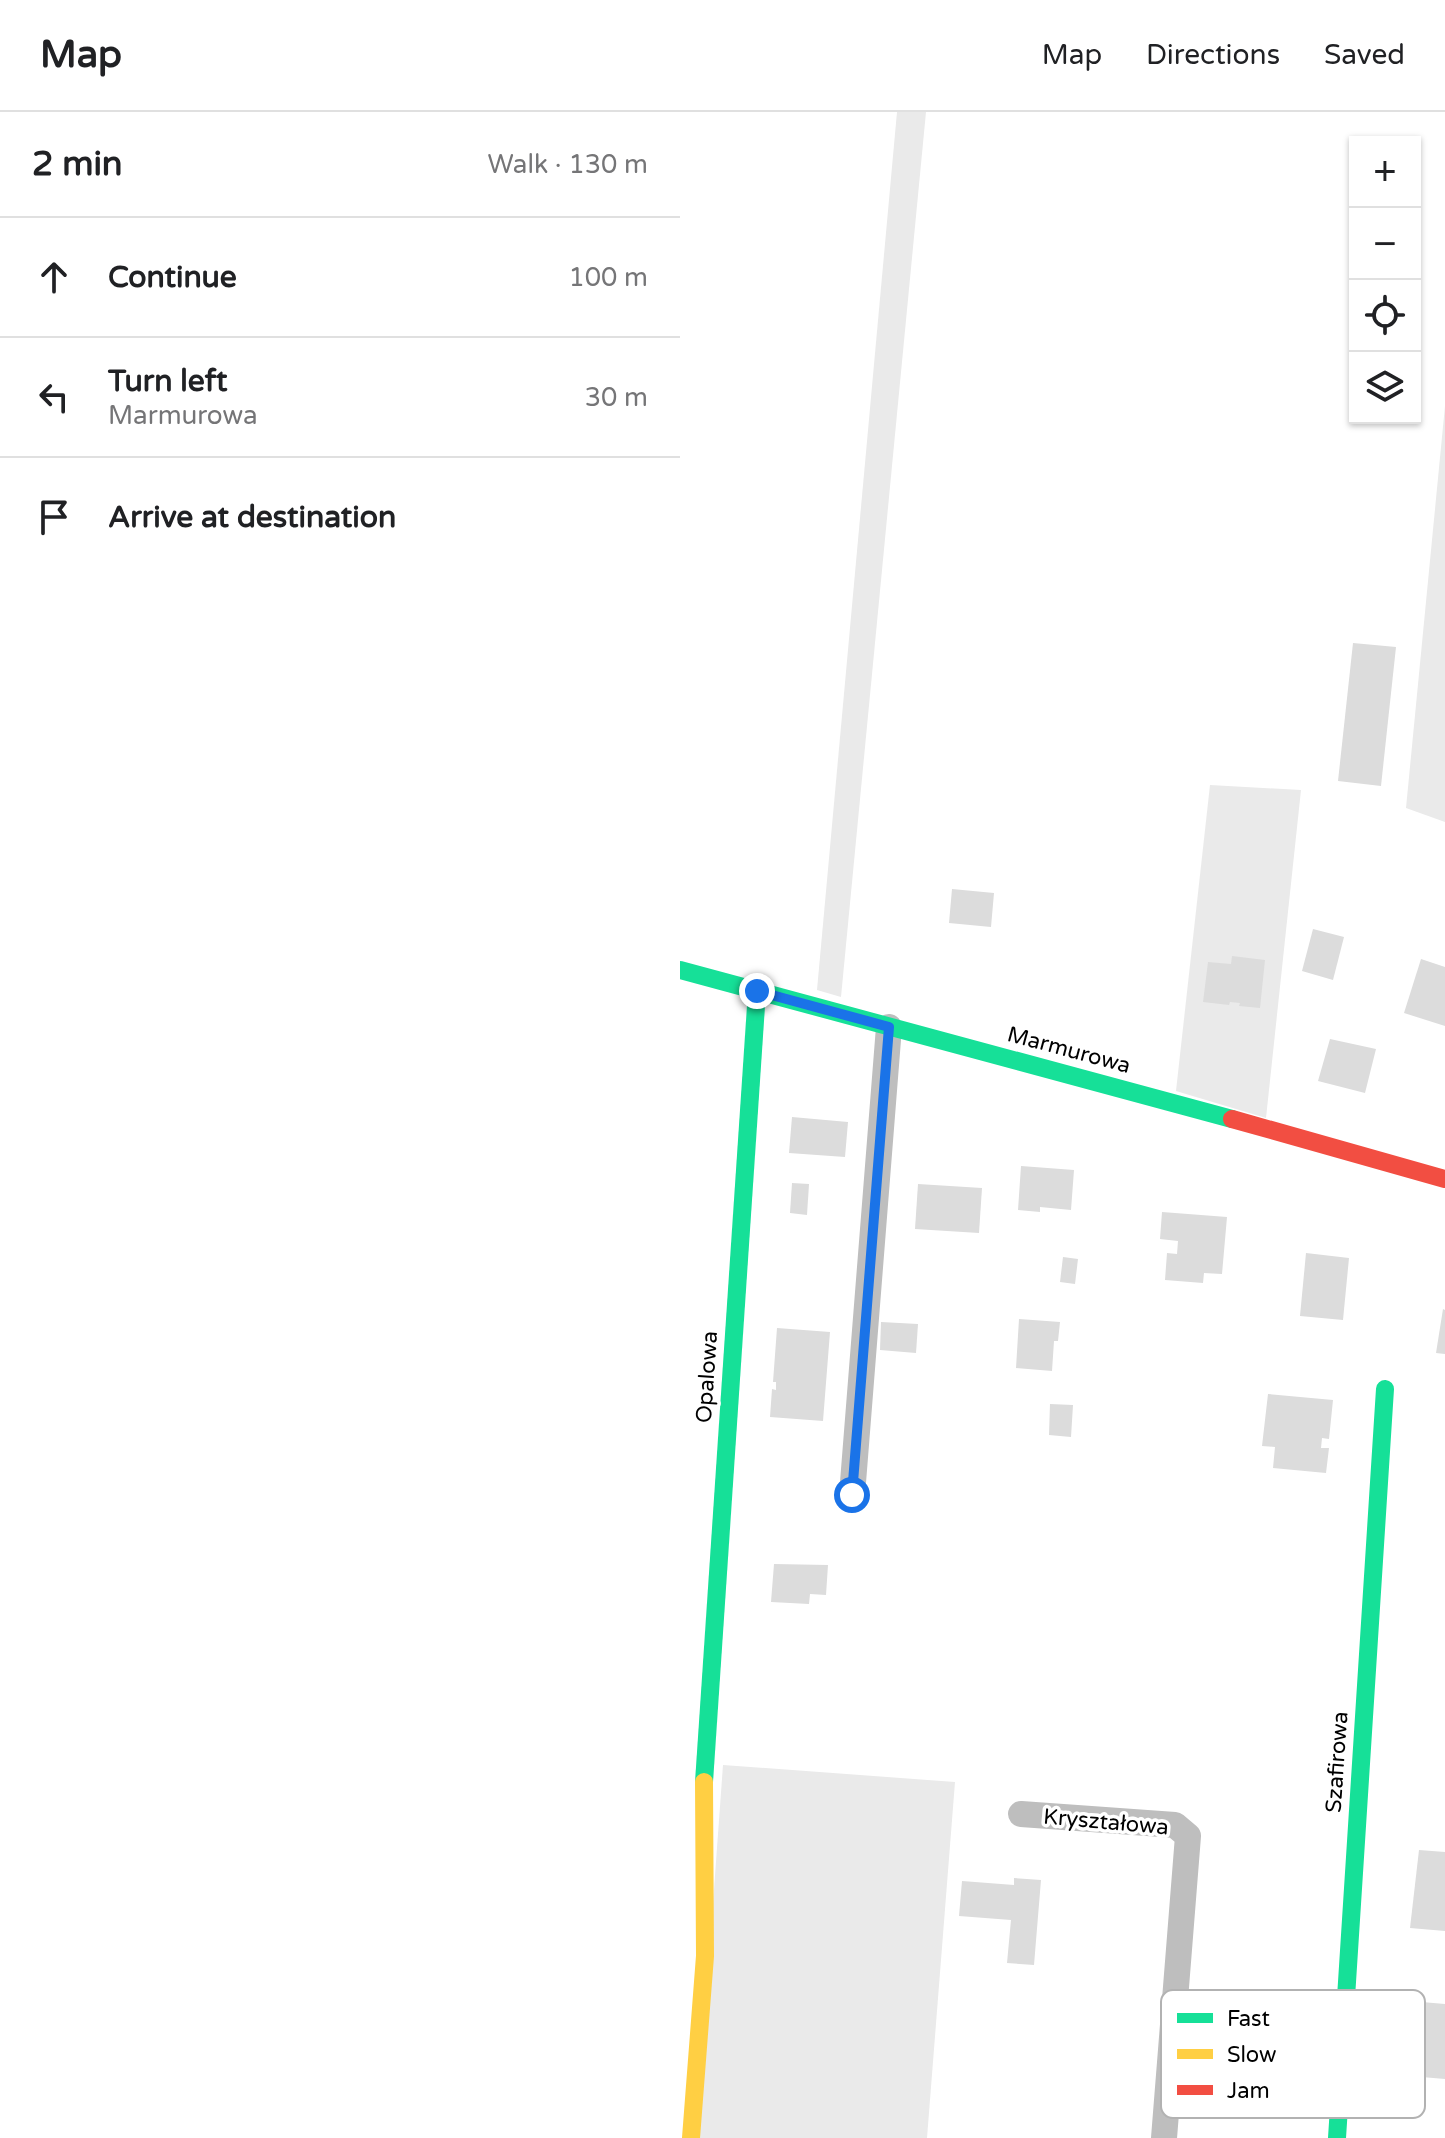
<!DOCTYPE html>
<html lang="en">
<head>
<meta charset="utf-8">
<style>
  body { margin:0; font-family:"Varela Round",sans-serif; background:#f6f6f6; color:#202124 }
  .controls { position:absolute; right:24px; top:24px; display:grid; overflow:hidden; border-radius:0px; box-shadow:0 2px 6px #0004 }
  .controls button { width:72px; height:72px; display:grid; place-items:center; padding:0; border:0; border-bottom:2px solid #e0e0e0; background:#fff; color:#202124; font:40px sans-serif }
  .stop { position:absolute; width:24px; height:24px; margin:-18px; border:6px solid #1a73e8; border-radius:50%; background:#fff }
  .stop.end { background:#1a73e8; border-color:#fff; box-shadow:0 2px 8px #0008 }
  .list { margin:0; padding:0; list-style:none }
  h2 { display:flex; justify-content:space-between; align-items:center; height:104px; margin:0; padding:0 32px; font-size:34px }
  h2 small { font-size:26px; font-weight:400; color:#757577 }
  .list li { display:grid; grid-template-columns:52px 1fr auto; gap:24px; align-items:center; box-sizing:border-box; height:120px; padding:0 32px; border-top:2px solid #e0e0e0 }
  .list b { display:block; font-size:30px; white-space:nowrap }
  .list p { margin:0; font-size:26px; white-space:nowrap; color:#757577 }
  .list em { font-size:26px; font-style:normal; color:#757577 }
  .icon { flex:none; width:44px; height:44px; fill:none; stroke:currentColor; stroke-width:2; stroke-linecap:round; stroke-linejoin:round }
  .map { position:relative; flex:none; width:765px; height:2026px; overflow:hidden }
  header { display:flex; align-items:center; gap:48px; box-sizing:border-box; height:112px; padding:0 40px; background:#fff; border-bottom:2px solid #e0e0e0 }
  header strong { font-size:38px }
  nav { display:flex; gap:44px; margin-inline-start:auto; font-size:28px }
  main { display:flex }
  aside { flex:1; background:#fff }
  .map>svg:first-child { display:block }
  .green { fill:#eaeaea }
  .building { fill:#dcdcdc }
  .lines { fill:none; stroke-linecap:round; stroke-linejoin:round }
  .street { stroke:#bebebe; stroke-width:26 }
  .fast { stroke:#16e098; stroke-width:18 }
  .slow { stroke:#ffcf43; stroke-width:18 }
  .jam { stroke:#f24e42; stroke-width:18 }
  .route { stroke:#1a73e8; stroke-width:10 }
  .labels { text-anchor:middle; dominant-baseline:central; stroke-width:7; stroke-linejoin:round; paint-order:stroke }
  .street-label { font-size:22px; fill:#000; stroke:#fff }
  .key { fill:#fff; stroke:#b2b2b2; stroke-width:2 }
  .key-label { font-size:22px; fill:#000 }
</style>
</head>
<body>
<header>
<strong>Map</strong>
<nav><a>Map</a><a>Directions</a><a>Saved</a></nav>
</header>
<main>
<aside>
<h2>2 min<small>Walk · 130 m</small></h2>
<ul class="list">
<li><svg class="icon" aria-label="ahead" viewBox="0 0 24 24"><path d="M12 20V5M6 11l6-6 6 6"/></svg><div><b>Continue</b></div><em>100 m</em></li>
<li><svg class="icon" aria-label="left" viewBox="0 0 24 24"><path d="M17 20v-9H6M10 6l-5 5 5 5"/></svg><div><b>Turn left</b><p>Marmurowa</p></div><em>30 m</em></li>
<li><svg class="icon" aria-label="arrive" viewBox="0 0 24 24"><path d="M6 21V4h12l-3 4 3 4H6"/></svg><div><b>Arrive at destination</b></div></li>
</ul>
</aside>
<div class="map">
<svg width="765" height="2026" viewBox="0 0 765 2026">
  <rect width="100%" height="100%" fill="#fff"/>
  <g class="green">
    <polygon points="217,0 246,0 161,885 137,878"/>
    <polygon points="765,294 765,710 726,696"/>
    <polygon points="530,673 621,678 586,1006 496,979"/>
    <polygon points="43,1653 275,1670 247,2026 16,2026"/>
  </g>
  <g class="building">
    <polygon points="673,531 716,535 701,674 658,669"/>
    <polygon points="272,777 314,781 311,815 269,811"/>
    <polygon points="633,817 664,825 653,868 622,859"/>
    <polygon points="552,844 585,848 580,896 559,894 560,891 550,890 549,893 523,890 528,850 551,852"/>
    <polygon points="741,847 765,855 765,914 724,901"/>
    <polygon points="650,927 696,937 685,981 638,969"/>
    <polygon points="112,1005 168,1010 165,1045 109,1041"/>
    <polygon points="341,1054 394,1058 391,1098 360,1095 360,1100 338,1098"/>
    <polygon points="112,1071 129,1072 127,1103 110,1101"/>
    <polygon points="238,1072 302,1076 299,1121 235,1117"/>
    <polygon points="482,1100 547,1105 542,1162 524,1161 523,1171 485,1168 487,1141 497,1142 498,1129 480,1127"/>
    <polygon points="626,1141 669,1146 663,1208 620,1204"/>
    <polygon points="383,1145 398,1147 395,1172 380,1170"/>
    <polygon points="763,1197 765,1198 765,1242 756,1241"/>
    <polygon points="339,1207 380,1210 378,1229 374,1229 372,1259 336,1256"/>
    <polygon points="201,1210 238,1212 236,1241 200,1238"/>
    <polygon points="97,1216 150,1220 143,1309 90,1305 92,1277 96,1278 96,1270 93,1270"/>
    <polygon points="588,1282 653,1288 649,1327 642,1326 641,1336 649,1336 646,1361 593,1356 595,1335 582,1334"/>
    <polygon points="370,1292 393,1293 391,1325 369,1323"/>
    <polygon points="94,1452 148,1453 146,1483 130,1482 129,1492 91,1490"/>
    <polygon points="739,1738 765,1740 765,1819 730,1816"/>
    <polygon points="334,1766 361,1768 354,1853 327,1851 331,1808 279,1804 282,1769 334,1773"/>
    <polygon points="730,1889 765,1892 765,1967 718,1963 721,1935 726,1936"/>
  </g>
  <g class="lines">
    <g class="street">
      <polyline points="172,1383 209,915"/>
      <polyline points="341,1702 495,1713 508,1724 484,2026"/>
    </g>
    <g class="fast">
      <polyline points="0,858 552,1007"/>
      <polyline points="24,1670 77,879"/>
      <polyline points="657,2026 705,1277"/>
    </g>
    <polyline class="slow" points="11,2026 25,1844 24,1670"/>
    <polyline class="jam" points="552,1007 765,1067"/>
  </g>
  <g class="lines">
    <polyline class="route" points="77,879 209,915 172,1383"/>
  </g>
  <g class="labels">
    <g class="street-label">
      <text transform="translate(389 938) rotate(15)">Marmurowa</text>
      <text transform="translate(27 1265) rotate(-86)">Opalowa</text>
      <text transform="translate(657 1650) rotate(-86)">Szafirowa</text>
      <text transform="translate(426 1710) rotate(5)">Kryształowa</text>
    </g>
  </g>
  <rect x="481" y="1878" width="264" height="128" rx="12" class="key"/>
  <rect x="497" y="1901" width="36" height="10" fill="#16e098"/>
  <rect x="497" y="1937" width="36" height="10" fill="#ffcf43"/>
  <rect x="497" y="1973" width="36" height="10" fill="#f24e42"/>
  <g class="key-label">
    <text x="547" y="1914">Fast</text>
    <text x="547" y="1950">Slow</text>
    <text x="547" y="1986">Jam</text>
  </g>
</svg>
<div class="controls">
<button>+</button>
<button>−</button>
<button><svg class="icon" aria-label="locate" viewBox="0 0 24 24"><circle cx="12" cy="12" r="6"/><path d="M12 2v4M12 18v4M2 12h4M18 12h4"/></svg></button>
<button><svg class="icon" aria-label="layers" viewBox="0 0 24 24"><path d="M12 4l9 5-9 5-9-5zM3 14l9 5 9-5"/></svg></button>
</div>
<div class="stop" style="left:172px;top:1383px"></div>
<div class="stop end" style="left:77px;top:879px"></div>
</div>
</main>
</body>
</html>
